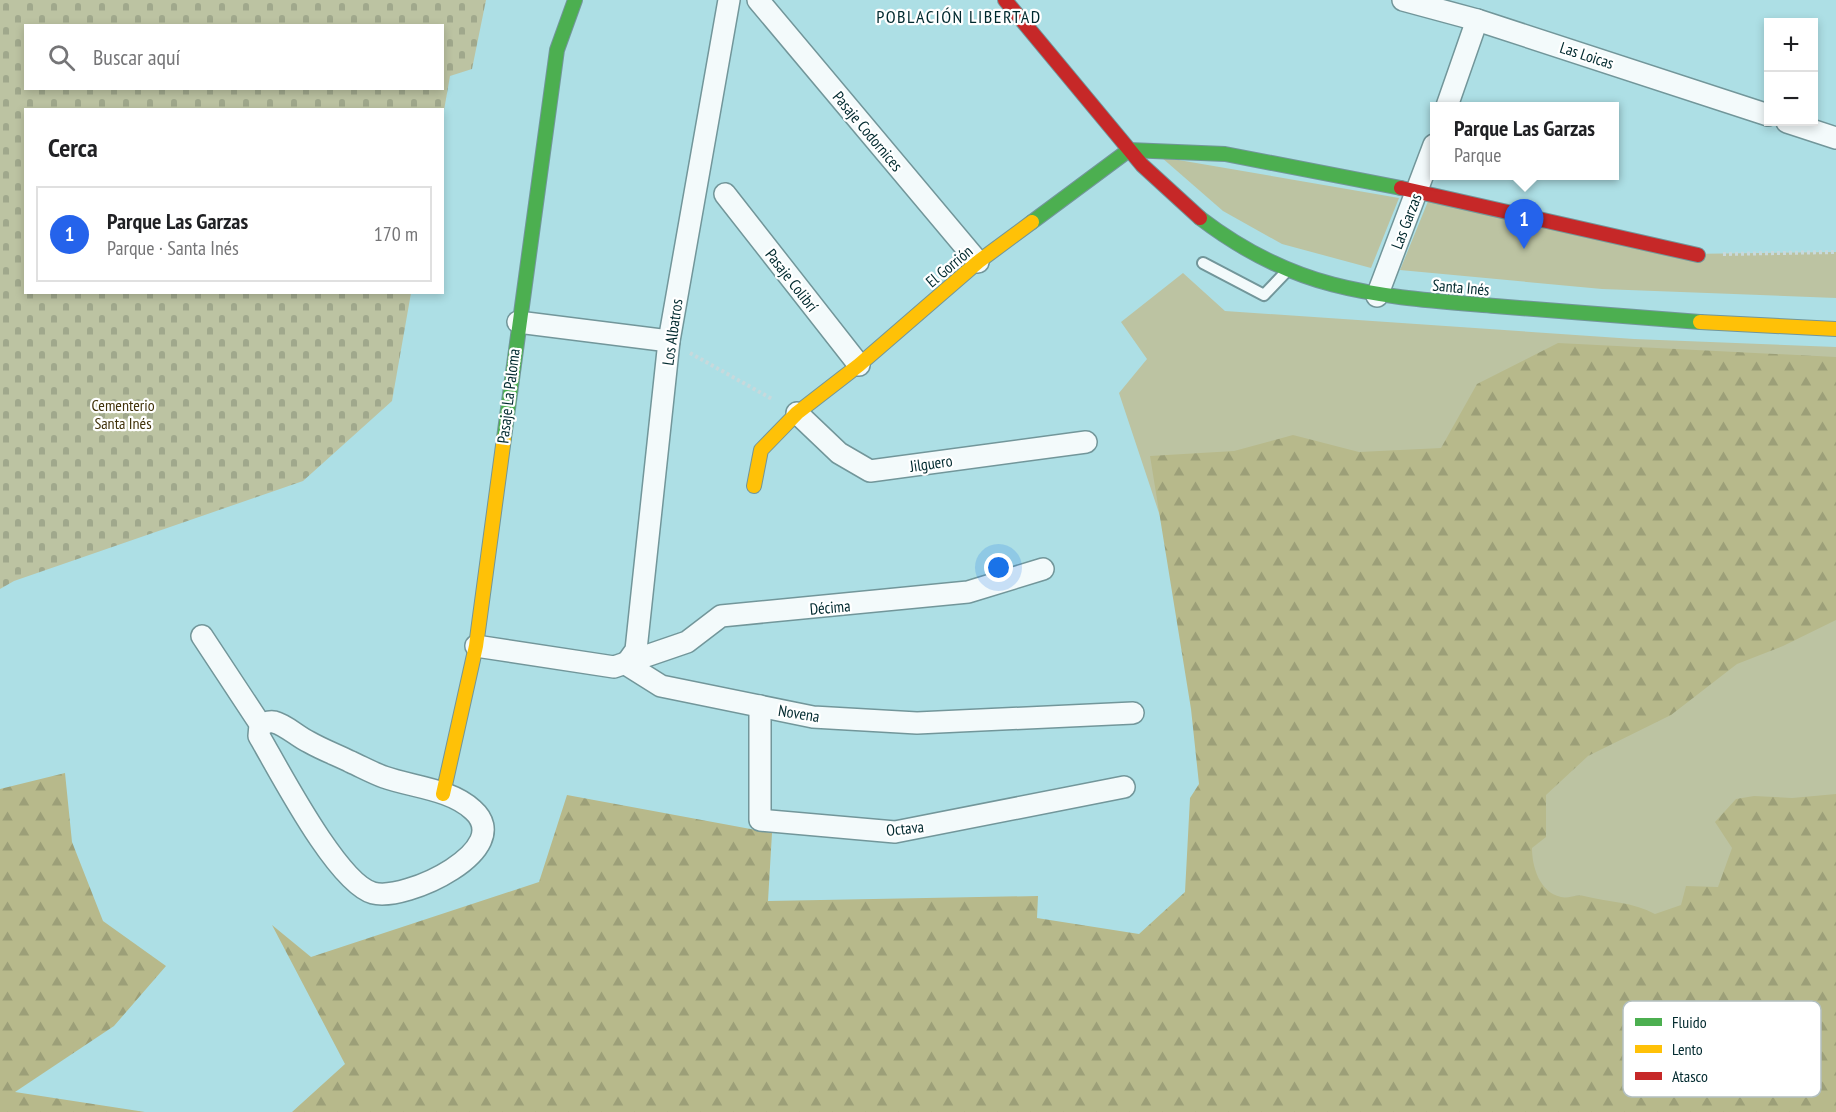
<!DOCTYPE html>
<html lang="es">
<head>
<meta charset="utf-8">
<style>
  body { margin:0; font-family:"PT Sans Narrow",sans-serif; background:#f2f2f2; color:#202124 }
  .controls { position:absolute; right:18px; top:18px; display:grid; overflow:hidden; border-radius:0px; box-shadow:0 3px 9px #0003 }
  .controls button { width:54px; height:54px; display:grid; place-items:center; padding:0; border:0; border-bottom:2px solid #e0e0e0; background:#fff; color:#202124; font:30px sans-serif }
  .you { position:absolute; left:999px; top:568px; width:21px; height:21px; margin:-15px; border:4px solid #fff; border-radius:50%; background:#1a73e8; box-shadow:0 0 0 9px #1a73e833 }
  .badge { display:grid; place-items:center; width:39px; height:39px; border-radius:50%; background:#2563eb; color:#fff; font-size:20px; font-weight:700 }
  .pin { position:absolute; translate:-50% -50px; filter:drop-shadow(0 2px 3px #0008) }
  .pin::after { content:''; position:absolute; top:32px; width:21px; height:18px; background:inherit; clip-path:polygon(0 0,100% 0,50% 100%) }
  .popup { position:absolute; left:1430px; top:102px; width:189px; height:78px; box-sizing:border-box; display:grid; place-content:center; border-radius:0px; background:#fff; filter:drop-shadow(0 2px 4px #0005); font-size:20px; white-space:nowrap; color:#757577 }
  .popup b { font-size:22px; color:#202124 }
  .popup::after { content:''; position:absolute; left:50%; top:100%; margin-left:-12px; border:12px solid transparent; border-top-color:#fff }
  .list { margin:0; padding:0; list-style:none }
  h2 { display:flex; justify-content:space-between; align-items:center; height:78px; margin:0; padding:0 24px; font-size:26px }
  h2 small { font-size:20px; font-weight:400; color:#757577 }
  .list li { display:grid; grid-template-columns:39px 1fr auto; gap:18px; align-items:center; box-sizing:border-box; height:96px; margin:0 12px 12px; padding:0 12px; border:2px solid #e0e0e0; border-radius:0px }
  .list b { display:block; font-size:22px; white-space:nowrap }
  .list p { margin:0; font-size:20px; white-space:nowrap; color:#757577 }
  .list em { font-size:20px; font-style:normal; color:#757577 }
  .icon { flex:none; width:33px; height:33px; fill:none; stroke:currentColor; stroke-width:2; stroke-linecap:round; stroke-linejoin:round }
  .map { position:relative; flex:none; width:1836px; height:1112px; overflow:hidden }
  .search { position:absolute; background:#fff; box-shadow:0 3px 9px #0003; left:24px; top:24px; width:420px; height:66px; display:flex; align-items:center; gap:15px; box-sizing:border-box; padding:0 21px; border-radius:0px; color:#757577; font-size:22px }
  .panel { position:absolute; background:#fff; box-shadow:0 3px 9px #0003; left:24px; top:108px; width:420px; height:186px; border-radius:0px }
  .map>svg:first-child { display:block }
  .grass { fill:#bcc3a2 }
  .forest { fill:url(#forest-firs) }
  .cemetery { fill:url(#cemetery-stones); fill-rule:evenodd }
  .lines { fill:none; stroke-linecap:round; stroke-linejoin:round }
  .lane-casing { stroke:#72969a; stroke-width:14 }
  .street-casing { stroke:#72969a; stroke-width:24 }
  .fast-casing { stroke:#72969a; stroke-width:16 }
  .slow-casing { stroke:#72969a; stroke-width:16 }
  .jam-casing { stroke:#72969a; stroke-width:16 }
  .path { stroke:#c8d9dc; stroke-width:4; stroke-dasharray:3 3; stroke-linecap:butt }
  .lane { stroke:#f3fafb; stroke-width:10 }
  .street { stroke:#f3fafb; stroke-width:21 }
  .fast { stroke:#4caf50; stroke-width:14 }
  .slow { stroke:#ffc107; stroke-width:14 }
  .jam { stroke:#c62828; stroke-width:14 }
  .labels { text-anchor:middle; dominant-baseline:central; stroke-width:4.5; stroke-linejoin:round; paint-order:stroke }
  .street-label { font-size:16px; fill:#00292e; stroke:#fff }
  .park-label { font-size:16px; fill:#40310a; stroke:#fff }
  .neighbourhood-label { font-size:18px; letter-spacing:1.5px; fill:#00292e; stroke:#fff }
  .key { fill:#fff; stroke:#b2bfc0; stroke-width:1.5 }
  .key-label { font-size:16px; fill:#00292e }
</style>
</head>
<body>
<div class="map">
<svg width="1836" height="1112" viewBox="0 0 1836 1112">
  <defs>
    <pattern id="forest-firs" width="22" height="20" patternUnits="userSpaceOnUse" patternTransform="scale(1.5)"><rect width="22" height="20" fill="#b7b98b"/><path d="M5 1l3.5 6h-7zM16 11l3.5 6h-7z" fill="#9c9f78"/></pattern>
    <pattern id="cemetery-stones" width="16" height="16" patternUnits="userSpaceOnUse" patternTransform="scale(1.5)"><rect width="16" height="16" fill="#bcc3a2"/><path d="M2 7V4a2 2 0 0 1 4 0v3zM10 15v-3a2 2 0 0 1 4 0v3z" fill="#a0a88c"/></pattern>
  </defs>
  <rect width="100%" height="100%" fill="#addfe5"/>
  <g class="grass">
    <polygon points="1161,157 1399,198 1371,268 1282,244 1223,211"/>
    <polygon points="1431,194 1685,254 1836,252 1836,298 1602,289 1400,270"/>
    <polygon points="1183,273 1225,311 1634,339 1836,347 1836,1112 1317,1112 1171,549 1119,393 1147,359 1121,322"/>
  </g>
  <g class="forest">
    <path d="M1558 343 1836 357V620L1783 646 1737 664 1671 715 1588 756 1546 795V837L1532 848C1532 866 1539 892 1561 897 1568 899 1576 894 1584 896 1608 902 1633 902 1655 914L1681 905 1686 886 1718 887 1732 848 1715 822 1736 799 1754 796 1792 798 1836 794V1112H292L345 1064 272 925 311 957 539 882 567 795 772 833 768 901 1038 896 1037 918 1139 934 1185 892 1190 798 1199 784 1191 709 1150 456 1234 451 1293 435 1359 452 1441 448 1477 384Z"/>
    <polygon points="65,773 72,842 103,921 166,966 114,1026 15,1092 145,1112 0,1112 0,789"/>
  </g>
  <path class="cemetery" d="M0 0H486L472 69 450 76 443 116 442 110H26V292L411 293 392 401 303 481 14 581 0 589ZM26 26H442V88H26Z"/>
  <g class="lines">
    <defs>
      <polyline id="lane" points="1203,263 1264,295 1285,273"/>
      <g id="street">
        <polyline points="758,0 978,262"/>
        <polyline points="1403,0 1477,20 1768,115"/>
        <polyline points="1447,106 1477,20"/>
        <polyline points="1787,122 1836,138"/>
        <polyline points="725,194 859,365"/>
        <polyline points="1377,296 1434,145"/>
        <polyline points="518,322 669,341"/>
        <polyline points="797,413 839,453 870,471 1086,442"/>
        <path d="M202 636 260 724 259 736C279 770 337 883 373 893 406 902 517 849 473 810 451 789 412 787 384 777 373 773 362 767 351 762 337 755 323 750 309 742 298 737 286 725 274 722 269 721 265 723 260 724"/>
        <polyline points="476,646 614,667 687,642 721,616 968,592 1043,569"/>
        <polyline points="626,664 636,650 669,341 729,0"/>
        <polyline points="626,664 661,686 813,717 917,723 1133,713"/>
        <polyline points="760,706 760,820 895,832 1124,787"/>
      </g>
      <g id="fast">
        <path d="M1200 218C1298 293 1377 296 1495 306 1564 312 1632 317 1700 322"/>
        <polyline points="1032,222 1129,150 1225,154 1401,188"/>
        <polyline points="504,438 557,50 575,0"/>
      </g>
      <g id="slow">
        <polyline points="1700,322 1836,329"/>
        <polyline points="754,486 761,450 797,413 859,365 978,262 1032,222"/>
        <polyline points="443,794 476,646 504,438"/>
      </g>
      <g id="jam">
        <polyline points="1005,0 1142,165 1200,218"/>
        <polyline points="1401,188 1698,255"/>
      </g>
    </defs>
    <use href="#lane" class="lane-casing"/>
    <use href="#street" class="street-casing"/>
    <use href="#fast" class="fast-casing"/>
    <use href="#slow" class="slow-casing"/>
    <use href="#jam" class="jam-casing"/>
    <g class="path">
      <polyline points="1723,254 1836,252"/>
      <polyline points="690,353 772,399"/>
    </g>
    <use href="#lane" class="lane"/>
    <use href="#street" class="street"/>
    <use href="#fast" class="fast"/>
    <use href="#slow" class="slow"/>
    <use href="#jam" class="jam"/>
  </g>
  <g class="labels">
    <g class="street-label">
      <text transform="translate(1587 55) rotate(18)">Las Loicas</text>
      <text transform="translate(868 131) rotate(50)">Pasaje Codornices</text>
      <text transform="translate(1406 221) rotate(-69)">Las Garzas</text>
      <text transform="translate(949 266) rotate(-40)">El Gorrión</text>
      <text transform="translate(792 280) rotate(52)">Pasaje Colibrí</text>
      <text transform="translate(1461 287) rotate(5)">Santa Inés</text>
      <text transform="translate(672 332) rotate(-82)">Los Albatros</text>
      <text transform="translate(508 396) rotate(-83)">Pasaje La Paloma</text>
      <text transform="translate(931 463) rotate(-8)">Jilguero</text>
      <text transform="translate(830 607) rotate(-5)">Décima</text>
      <text transform="translate(799 713) rotate(9)">Novena</text>
      <text transform="translate(905 828) rotate(-6)">Octava</text>
    </g>
    <g class="park-label">
      <text x="123" y="405">Cementerio<tspan x="123" dy="18">Santa Inés</tspan></text>
    </g>
    <g class="neighbourhood-label">
      <text x="959" y="16">POBLACIÓN LIBERTAD</text>
    </g>
  </g>
  <rect x="1623" y="1001" width="198" height="96" rx="9" class="key"/>
  <rect x="1635" y="1018" width="27" height="8" fill="#4caf50"/>
  <rect x="1635" y="1045" width="27" height="8" fill="#ffc107"/>
  <rect x="1635" y="1072" width="27" height="8" fill="#c62828"/>
  <g class="key-label">
    <text x="1672" y="1028">Fluido</text>
    <text x="1672" y="1055">Lento</text>
    <text x="1672" y="1082">Atasco</text>
  </g>
</svg>
<div class="controls">
<button>+</button>
<button>−</button>
</div>
<div class="you"></div>
<div class="pin badge" style="left:1524px;top:249px">1</div>
<div class="popup"><b>Parque Las Garzas</b>Parque</div>
<div class="search"><svg class="icon" aria-label="search" viewBox="0 0 24 24"><circle cx="10" cy="10" r="6"/><path d="M15 15l6 6"/></svg>Buscar aquí</div>
<section class="panel">
<h2>Cerca<small></small></h2>
<ul class="list">
<li><span class="badge">1</span><div><b>Parque Las Garzas</b><p>Parque · Santa Inés</p></div><em>170 m</em></li>
</ul>
</section>
</div>
</body>
</html>
